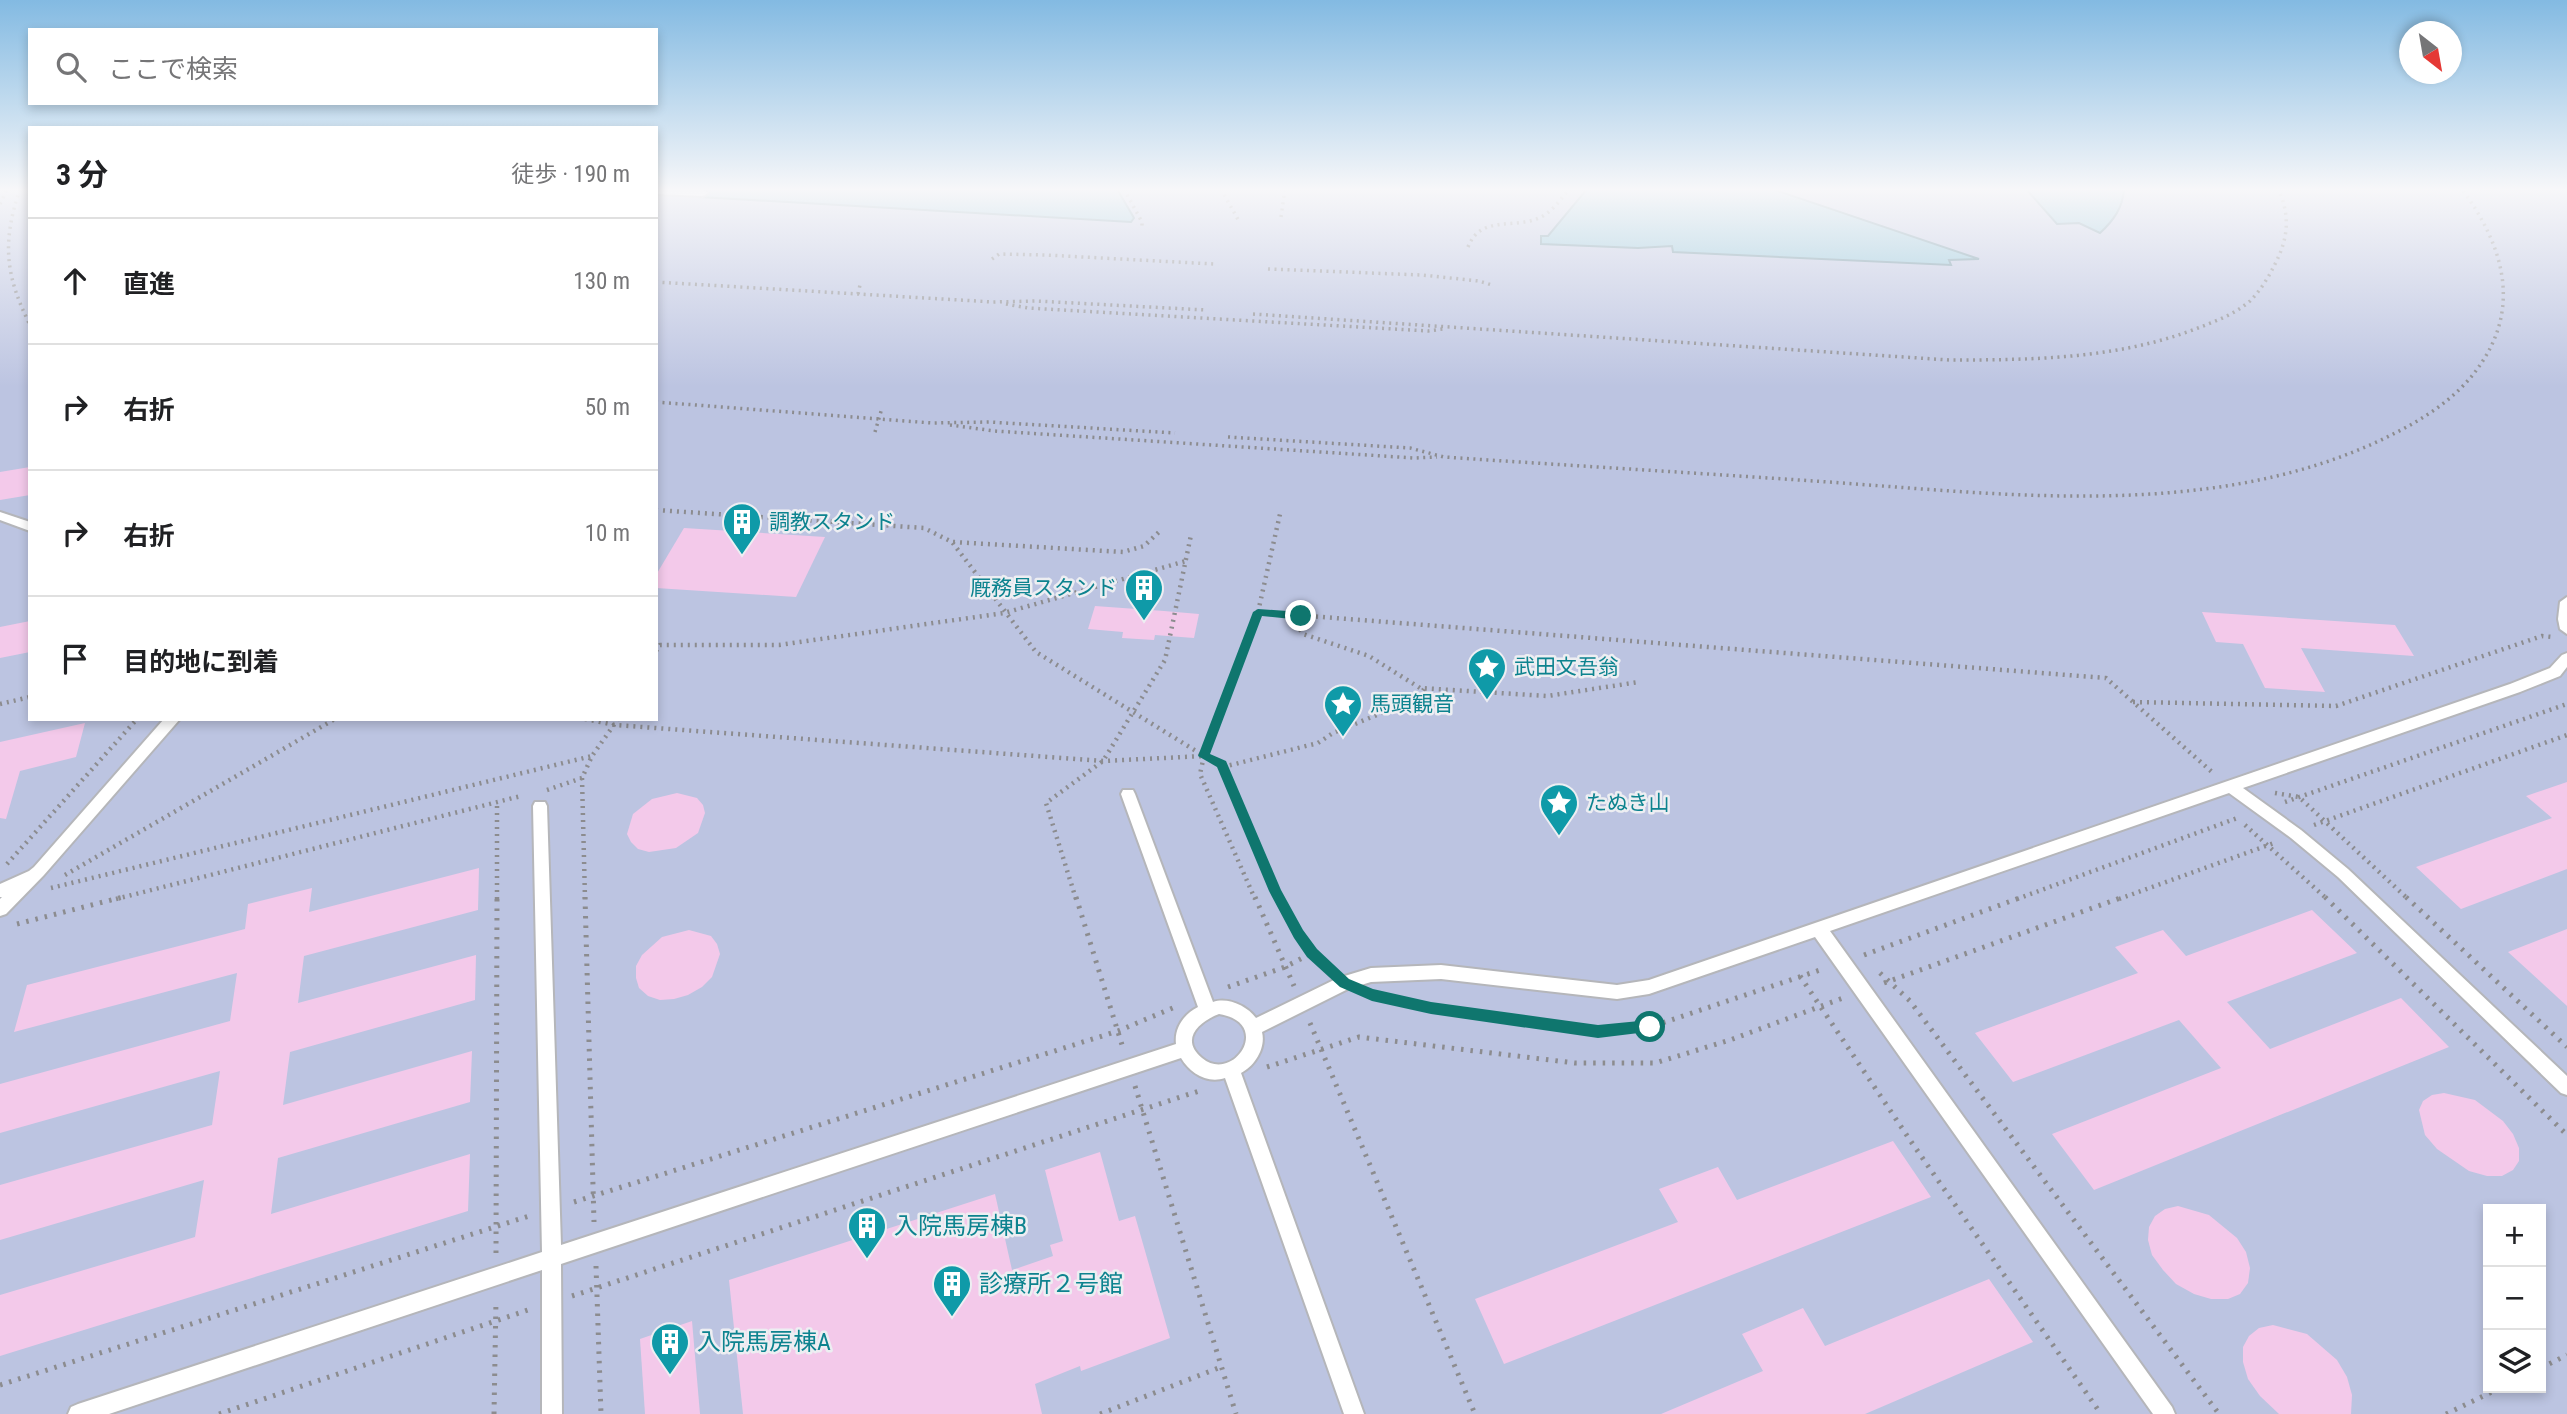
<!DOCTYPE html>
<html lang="ja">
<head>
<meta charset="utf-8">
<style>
  body { margin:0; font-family:"Roboto Condensed","Noto Sans JP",sans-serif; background:#f6f6f6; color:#202124 }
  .controls { position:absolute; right:21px; bottom:21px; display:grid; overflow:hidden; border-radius:0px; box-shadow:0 4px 10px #0003 }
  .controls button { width:63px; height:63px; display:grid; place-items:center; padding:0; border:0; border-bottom:2px solid #e0e0e0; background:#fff; color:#202124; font:35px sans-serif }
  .compass { position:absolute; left:2399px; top:21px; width:63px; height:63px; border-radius:50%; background:#fff; box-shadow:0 4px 10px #0003; rotate:149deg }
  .stop { position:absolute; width:21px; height:21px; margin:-16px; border:5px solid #0f766e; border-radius:50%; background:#fff }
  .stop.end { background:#0f766e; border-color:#fff; box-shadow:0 2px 7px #0008 }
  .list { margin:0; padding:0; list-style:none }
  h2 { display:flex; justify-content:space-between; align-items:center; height:91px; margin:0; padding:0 28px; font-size:30px }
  h2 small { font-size:23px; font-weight:400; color:#757577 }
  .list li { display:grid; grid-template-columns:46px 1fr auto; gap:21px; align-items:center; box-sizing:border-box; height:126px; padding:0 28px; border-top:2px solid #e0e0e0 }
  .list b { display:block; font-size:26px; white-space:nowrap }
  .list em { font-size:23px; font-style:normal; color:#757577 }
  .icon { flex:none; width:38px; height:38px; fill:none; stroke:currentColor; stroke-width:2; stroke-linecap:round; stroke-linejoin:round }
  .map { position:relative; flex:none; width:2567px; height:1414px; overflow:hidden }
  .search { position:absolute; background:#fff; box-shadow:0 4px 10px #0003; left:28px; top:28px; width:630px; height:77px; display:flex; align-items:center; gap:18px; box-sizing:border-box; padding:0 24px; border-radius:0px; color:#757577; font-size:26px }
  .panel { position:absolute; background:#fff; box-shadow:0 4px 10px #0003; left:28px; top:126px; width:630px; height:595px; border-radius:0px }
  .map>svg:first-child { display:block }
  .green { fill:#bcc4e1; fill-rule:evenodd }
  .water { fill:#8cc2d8; stroke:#6a90a0; stroke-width:2 }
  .building { fill:#f3c9ea }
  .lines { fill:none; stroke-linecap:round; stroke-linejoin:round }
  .service-casing { stroke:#b5b6ba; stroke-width:4 }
  .path-far2 { stroke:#8c8c8f; stroke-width:3.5; stroke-dasharray:2 4.5; stroke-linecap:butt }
  .path-far1 { stroke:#8c8c8f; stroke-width:4.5; stroke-dasharray:2 5; stroke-linecap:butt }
  .path { stroke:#8c8c8f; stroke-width:5; stroke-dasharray:2.5 7; stroke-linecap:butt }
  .service { fill:#fff; fill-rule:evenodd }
  .route { fill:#0f766e }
  .labels { text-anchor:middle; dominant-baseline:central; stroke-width:5; stroke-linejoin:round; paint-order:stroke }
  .culture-label { font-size:21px; fill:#0d838f; stroke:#edeef2; text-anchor:start }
  .near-culture-label { font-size:24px; fill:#0d838f; stroke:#edeef2; text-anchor:start }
</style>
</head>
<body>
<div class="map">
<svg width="2567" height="1414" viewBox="0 0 2567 1414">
  <rect width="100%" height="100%" fill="#edeef2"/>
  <path class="green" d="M0 189H30V719H656V189H2567V1414H0ZM2488 1209H2541V1388H2488Z"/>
  <g class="water">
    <polygon points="705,189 1117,189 1134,218 1131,222 700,197"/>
    <polygon points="1587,189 1772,189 1979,259 1949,260 1951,265 1673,252 1672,246 1638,248 1541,244 1541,236 1548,236"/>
    <path d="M2026 189H2124C2123 208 2113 221 2100 233L2079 223 2057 224Z"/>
  </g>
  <g class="building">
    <polygon points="30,467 30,495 0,500 0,472"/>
    <polygon points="684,528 825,537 796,597 656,588 656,575"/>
    <polygon points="1095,606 1164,611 1199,614 1194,638 1155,635 1154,640 1122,638 1123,632 1088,629"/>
    <polygon points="2202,612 2395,625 2414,656 2301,648 2325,692 2265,688 2243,644 2216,642"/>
    <polygon points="30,621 30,652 0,658 0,627"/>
    <polygon points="85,723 76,757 20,771 6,819 0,818 0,742"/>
    <polygon points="2567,782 2567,869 2461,909 2416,867 2552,818 2526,796"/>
    <polygon points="677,793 697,798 703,805 705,813 698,833 676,848 649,852 638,849 631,842 627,834 633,814 652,799"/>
    <polygon points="479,868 478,910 304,956 298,1003 476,955 475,1000 290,1052 283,1105 472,1051 470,1102 278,1158 271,1214 470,1154 468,1211 0,1356 0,1295 195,1237 204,1180 0,1240 0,1185 212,1125 220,1071 0,1133 0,1084 230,1021 237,973 14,1032 27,985 245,929 248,904 312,888 309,912"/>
    <polygon points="2312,910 2357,953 2227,1002 2270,1049 2401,998 2449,1047 2094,1190 2052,1134 2221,1068 2179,1020 2013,1082 1975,1033 2138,973 2115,947 2163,930 2186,956"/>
    <polygon points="2567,929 2567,1006 2508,952"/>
    <polygon points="689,930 711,936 717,944 720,954 712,977 702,987 688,995 674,999 660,1000 648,996 639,988 636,978 636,966 642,955 662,937"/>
    <polygon points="2444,1093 2475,1100 2503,1121 2513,1134 2519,1148 2519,1161 2513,1170 2502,1176 2487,1176 2469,1171 2437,1149 2425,1135 2419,1110 2423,1101 2432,1095"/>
    <polygon points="1893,1141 1931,1197 1504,1364 1475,1299 1678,1222 1659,1189 1718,1167 1737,1200"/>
    <polygon points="1100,1152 1119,1221 1135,1216 1170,1338 1081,1371 1080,1366 1035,1384 1042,1414 743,1414 729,1280 995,1194 1012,1270 1053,1256 1050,1245 1063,1241 1045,1170"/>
    <polygon points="2178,1206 2209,1215 2237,1238 2246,1252 2250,1268 2248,1283 2240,1294 2228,1299 2211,1299 2194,1294 2176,1284 2163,1270 2152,1255 2148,1240 2149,1227 2155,1216 2165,1209"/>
    <polygon points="1989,1279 2033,1342 1865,1414 1661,1414 1763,1371 1742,1334 1803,1308 1825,1346"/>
    <polygon points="692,1321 700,1414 645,1414 640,1339"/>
    <polygon points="2273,1325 2307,1334 2337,1360 2347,1377 2352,1395 2351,1414 2279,1414 2260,1396 2248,1379 2243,1362 2243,1347 2249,1336 2259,1328"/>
  </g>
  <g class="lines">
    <defs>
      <g id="service">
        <polygon points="656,189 703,190 708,193 703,196 656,194"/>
        <polygon points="0,512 30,522 30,531 0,520"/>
        <polygon points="2567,597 2567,634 2560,629 2558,619 2560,602"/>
        <path d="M2567 653V667L2560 676 2520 692 2243 788 2301 830 2348 869 2567 1076V1095L2561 1093 2338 877 2291 838 2229 793 1830 931 2172 1407 2175 1414H2153L1815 937 1649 994 1617 999 1441 979 1371 982 1348 989 1262 1032C1266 1048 1255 1066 1241 1073L1364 1414H1344L1225 1078C1207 1084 1190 1073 1181 1058L561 1264 562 1414H542V1270L109 1414H68L71 1407 78 1404 542 1252 533 806 535 802H545L547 806 561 1245 1176 1044C1174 1028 1184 1014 1198 1007L1121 794 1123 790H1133L1135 794 1213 1002C1228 997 1247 1006 1256 1018L1338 978 1371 968 1441 965 1617 985 1649 980 2510 684 2550 668 2562 655ZM1219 1014C1274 1023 1233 1084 1202 1058 1179 1039 1200 1021 1219 1014Z"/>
        <polygon points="164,719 180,719 44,875 6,914 0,916 0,899 2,897 0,897 0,884 29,871 34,867"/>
      </g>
    </defs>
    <use href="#service" class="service-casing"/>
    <g class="path-far2">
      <path d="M20 189C2 242 5 275 30 325"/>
      <polyline points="1124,189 1142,222 1142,229"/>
      <polyline points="1221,189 1240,223"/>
      <polyline points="0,204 7,189"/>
      <polyline points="1281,217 1285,189"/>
      <path d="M1468 247C1481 214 1515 230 1541 217 1553 211 1561 199 1569 189"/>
      <polyline points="992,259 999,254 1046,255 1214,264"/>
      <polyline points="1268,269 1422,275 1479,281 1492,285"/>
      <polyline points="656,282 993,302 1036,301 1206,310"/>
      <polyline points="858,294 860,285"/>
      <polyline points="1006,304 1028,308 1428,331 1443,329"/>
      <path d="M1253 314 1949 360C2034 360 2118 359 2198 328 2216 321 2235 314 2250 301 2260 291 2268 278 2274 266 2288 240 2291 216 2278 189"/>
      <polyline points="656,402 932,423 989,422 1175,433"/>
      <polyline points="950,425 995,431 1414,458 1437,457"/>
      <polyline points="875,432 882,408"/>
      <path d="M1228 437 1410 448 1444 457C1562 465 1681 472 1799 480 1990 492 2202 524 2381 440 2421 421 2460 398 2484 359 2521 300 2500 241 2462 189"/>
    </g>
    <g class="path-far1">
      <polyline points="656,510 924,528 952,542 1036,652 1204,756 1222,764 1279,899"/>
      <polyline points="953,542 1123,552 1144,546 1159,532"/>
      <polyline points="1258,612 1280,514"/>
      <polyline points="1301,616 1299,628 1303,634 1369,656 1420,688 1547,696 1639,682"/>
      <polyline points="656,651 660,645 779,645 1004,613 1186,561"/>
      <polyline points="2133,702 2336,706 2542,636 2552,637"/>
      <polyline points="0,704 30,697"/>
      <polyline points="585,719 615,725 1103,761 1204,756 1258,612 2106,678 2212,772"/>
      <polyline points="1204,756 1200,774 1255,899"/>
      <polyline points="1223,767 1318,743 1333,733 1418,698 1424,689"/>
      <polyline points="547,790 582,778"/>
      <polyline points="2275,793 2299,797 2408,899"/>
      <polyline points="2285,802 2567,704"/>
      <polyline points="2245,825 2327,899"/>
      <polyline points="2314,825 2567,735"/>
      <polyline points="7,864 137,719"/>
      <polyline points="65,875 335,719"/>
      <polyline points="51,888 592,756"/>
      <polyline points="116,899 521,796"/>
      <polyline points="497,899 497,802"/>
      <polyline points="585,899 582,778 592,756 618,719"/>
      <polyline points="1076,899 1046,803 1103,761 1165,660 1191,535"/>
      <polyline points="2017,899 2240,817"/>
      <polyline points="2119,899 2274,843"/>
    </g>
    <g class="path">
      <polyline points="585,897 594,1222"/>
      <polyline points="1076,897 1123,1048"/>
      <polyline points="1255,897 1294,986"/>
      <polyline points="1278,897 1311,949 1329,969"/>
      <polyline points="2325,897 2567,1135"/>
      <polyline points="2406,897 2567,1047"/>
      <polyline points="17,924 123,897"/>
      <polyline points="1864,955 2022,897"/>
      <polyline points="1880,973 1910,1001 2219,1414"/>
      <polyline points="1800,976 1912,1143 2101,1414"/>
      <polyline points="1884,983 2123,897"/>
      <polyline points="1228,987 1285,967 1312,953"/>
      <polyline points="1382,997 1431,1008 1598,1032 1650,1027 1823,969"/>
      <polyline points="1310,1023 1475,1414"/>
      <polyline points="1267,1067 1359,1037 1575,1063 1655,1063 1730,1040 1843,998"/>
      <polyline points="1135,1086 1236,1414"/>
      <polyline points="574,1202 1118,1031 1175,1007"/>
      <polyline points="496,1253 497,897"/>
      <polyline points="596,1266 601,1414"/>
      <polyline points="572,1296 1199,1091"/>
      <polyline points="2541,1368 2567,1355"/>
      <polyline points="0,1385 529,1216"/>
      <polyline points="219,1414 531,1309"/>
      <polyline points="494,1414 496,1300"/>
      <polyline points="1100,1414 1221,1367"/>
      <polyline points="2446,1414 2500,1388"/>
    </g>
    <use href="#service" class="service"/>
  </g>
  <linearGradient id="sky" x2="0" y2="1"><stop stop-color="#83bae2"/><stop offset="0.49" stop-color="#f7f7f9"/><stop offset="1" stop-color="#f7f7f9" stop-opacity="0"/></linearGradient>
  <rect width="2567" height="387" fill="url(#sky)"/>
  <polygon class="route" points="1258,609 1301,612 1306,616 1301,620 1262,616 1210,754 1226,761 1281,890 1303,930 1317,949 1349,979 1373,989 1431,1002 1598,1025 1650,1020 1655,1022 1655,1031 1598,1038 1431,1014 1372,1001 1340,987 1307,957 1294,938 1269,891 1217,767 1198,756 1253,612"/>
  <defs>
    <symbol id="building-pin" viewBox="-11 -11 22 30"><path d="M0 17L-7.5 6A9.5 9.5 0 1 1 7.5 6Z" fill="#0f9aa8" stroke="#edeef2"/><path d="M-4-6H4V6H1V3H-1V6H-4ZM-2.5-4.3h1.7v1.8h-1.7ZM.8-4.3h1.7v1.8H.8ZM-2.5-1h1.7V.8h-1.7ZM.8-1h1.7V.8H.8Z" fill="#fff"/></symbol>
    <symbol id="sight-pin" viewBox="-11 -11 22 30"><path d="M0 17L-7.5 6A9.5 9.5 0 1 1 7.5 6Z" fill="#0f9aa8" stroke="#edeef2"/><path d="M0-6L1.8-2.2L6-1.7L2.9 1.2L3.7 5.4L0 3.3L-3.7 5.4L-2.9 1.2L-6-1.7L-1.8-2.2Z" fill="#fff"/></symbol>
  </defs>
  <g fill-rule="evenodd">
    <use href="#building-pin" x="720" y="500" width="44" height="60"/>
    <use href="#building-pin" x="1122" y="566" width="44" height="60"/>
    <use href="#sight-pin" x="1465" y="645" width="44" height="60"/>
    <use href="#sight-pin" x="1321" y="682" width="44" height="60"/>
    <use href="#sight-pin" x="1537" y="781" width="44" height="60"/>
    <use href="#building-pin" x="845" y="1204" width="44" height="60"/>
    <use href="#building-pin" x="930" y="1262" width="44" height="60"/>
    <use href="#building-pin" x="648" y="1320" width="44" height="60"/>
  </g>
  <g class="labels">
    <g class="culture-label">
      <text x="769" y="522">調教スタンド</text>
      <text x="1117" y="588" text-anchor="end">厩務員スタンド</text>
      <text x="1514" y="667">武田文吾翁</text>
      <text x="1370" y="704">馬頭観音</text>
      <text x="1586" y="803">たぬき山</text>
    </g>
    <g class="near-culture-label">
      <text x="894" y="1226">入院馬房棟B</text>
      <text x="979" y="1284">診療所２号館</text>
      <text x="697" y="1342">入院馬房棟A</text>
    </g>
  </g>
</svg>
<div class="controls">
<button>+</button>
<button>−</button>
<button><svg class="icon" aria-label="layers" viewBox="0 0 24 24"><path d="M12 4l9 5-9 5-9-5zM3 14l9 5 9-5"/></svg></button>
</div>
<svg class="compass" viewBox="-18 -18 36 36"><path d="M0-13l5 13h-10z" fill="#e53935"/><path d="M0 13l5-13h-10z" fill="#757577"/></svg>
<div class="stop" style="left:1650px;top:1027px"></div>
<div class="stop end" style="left:1301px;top:616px"></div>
<div class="search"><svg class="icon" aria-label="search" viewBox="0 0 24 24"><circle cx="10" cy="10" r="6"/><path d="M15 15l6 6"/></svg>ここで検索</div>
<section class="panel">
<h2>3 分<small>徒歩 · 190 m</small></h2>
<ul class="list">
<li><svg class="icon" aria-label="ahead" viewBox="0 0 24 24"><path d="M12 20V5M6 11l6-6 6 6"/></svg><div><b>直進</b></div><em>130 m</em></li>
<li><svg class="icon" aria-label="right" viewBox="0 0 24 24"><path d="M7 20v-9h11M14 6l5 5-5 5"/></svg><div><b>右折</b></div><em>50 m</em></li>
<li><svg class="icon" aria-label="right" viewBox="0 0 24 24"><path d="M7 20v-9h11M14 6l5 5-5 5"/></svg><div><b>右折</b></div><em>10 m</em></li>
<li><svg class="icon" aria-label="arrive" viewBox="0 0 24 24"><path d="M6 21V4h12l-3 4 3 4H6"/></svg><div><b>目的地に到着</b></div></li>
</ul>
</section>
</div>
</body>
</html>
